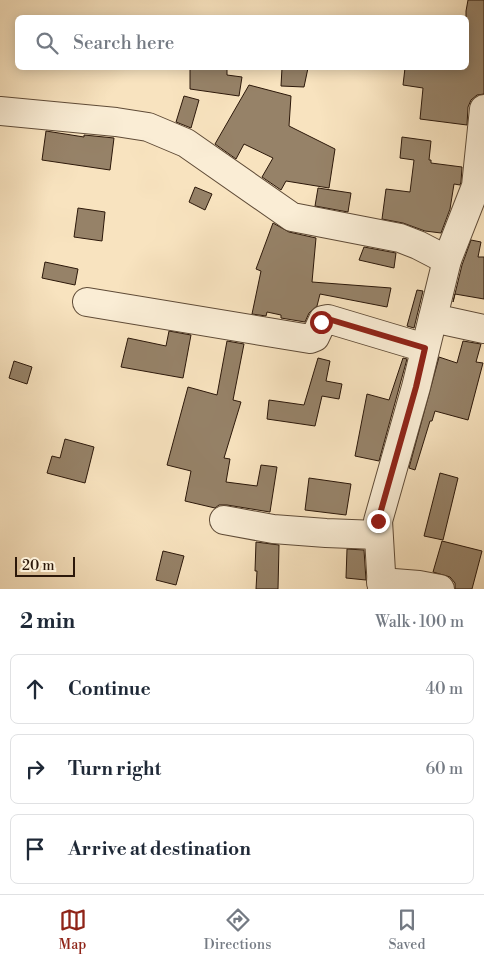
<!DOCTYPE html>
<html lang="en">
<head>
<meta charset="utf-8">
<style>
  body { margin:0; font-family:"Libre Bodoni",serif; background:#f6f6f7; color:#1f2937 }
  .scale { position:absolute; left:15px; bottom:12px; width:60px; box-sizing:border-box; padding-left:5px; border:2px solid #2c180a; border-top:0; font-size:14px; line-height:18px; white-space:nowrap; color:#2c180a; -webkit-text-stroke:4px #faedd5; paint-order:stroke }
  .stop { position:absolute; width:15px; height:15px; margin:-11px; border:4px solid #8f2418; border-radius:50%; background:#fff }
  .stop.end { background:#8f2418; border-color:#fff; box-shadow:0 1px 5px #0008 }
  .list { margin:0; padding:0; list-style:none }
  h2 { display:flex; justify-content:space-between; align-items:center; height:65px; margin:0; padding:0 20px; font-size:21px }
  h2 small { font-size:16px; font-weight:400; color:#747a83 }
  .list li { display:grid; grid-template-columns:32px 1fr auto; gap:15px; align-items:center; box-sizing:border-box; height:70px; margin:0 10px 10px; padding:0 10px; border:1px solid #e0e1e3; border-radius:8px }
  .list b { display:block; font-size:19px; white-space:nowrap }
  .list em { font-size:16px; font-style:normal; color:#747a83 }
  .icon { flex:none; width:28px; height:28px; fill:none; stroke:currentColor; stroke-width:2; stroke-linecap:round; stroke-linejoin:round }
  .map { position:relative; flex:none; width:484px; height:589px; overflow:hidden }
  .search { position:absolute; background:#fff; box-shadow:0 2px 12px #0003; left:15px; right:15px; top:15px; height:55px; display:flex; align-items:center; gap:12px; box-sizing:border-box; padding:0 18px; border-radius:8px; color:#747a83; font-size:19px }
  .sheet { height:305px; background:#fff }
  nav { display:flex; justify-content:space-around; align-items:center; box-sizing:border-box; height:70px; border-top:1px solid #e0e1e3; background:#fff; font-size:14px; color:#747a83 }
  nav a { display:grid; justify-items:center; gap:2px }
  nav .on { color:#8f2418 }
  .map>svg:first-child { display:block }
  .building { fill:#968268; stroke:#2c180a }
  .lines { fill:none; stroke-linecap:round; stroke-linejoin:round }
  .minor-casing { stroke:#5f4b37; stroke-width:30 }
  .minor { stroke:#faedd5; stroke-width:28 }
  .route { stroke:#8f2418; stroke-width:6 }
</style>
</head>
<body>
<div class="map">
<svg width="484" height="589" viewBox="0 0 484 589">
  <rect width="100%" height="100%" fill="#f8e3bf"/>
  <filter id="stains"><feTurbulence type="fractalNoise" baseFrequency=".004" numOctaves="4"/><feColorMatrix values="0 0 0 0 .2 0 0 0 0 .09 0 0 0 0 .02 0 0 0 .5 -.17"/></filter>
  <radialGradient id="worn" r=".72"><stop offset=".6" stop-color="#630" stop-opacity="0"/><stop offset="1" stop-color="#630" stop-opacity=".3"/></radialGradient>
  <g class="building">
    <polygon points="468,0 484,0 484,94 477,95 471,100 468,107 467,125 420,119 423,88 403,85 405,68 466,68 466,11"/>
    <polygon points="190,68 227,68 227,75 242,77 239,96 190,89"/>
    <polygon points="282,68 308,68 304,87 281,86"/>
    <polygon points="249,85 291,96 289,126 335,149 329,188 286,181 281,190 262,177 273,158 244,144 236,159 215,144"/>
    <polygon points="184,96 199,100 191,128 176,122"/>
    <polygon points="46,131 84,137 84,135 114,138 110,170 42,160"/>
    <polygon points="402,137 431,141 429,160 431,160 431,163 462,167 461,182 460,185 454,184 450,209 441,233 425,231 403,223 382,219 386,189 410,192 414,160 400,158"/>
    <polygon points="195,187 212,194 205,210 189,202"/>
    <polygon points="318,188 351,193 348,212 315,206"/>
    <polygon points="78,208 105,212 102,241 74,237"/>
    <polygon points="273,223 289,232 316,238 312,282 391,288 387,307 320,294 317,306 309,313 305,322 281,318 281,315 267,312 266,316 252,314 261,271 256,269"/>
    <polygon points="471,240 481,242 478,257 484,257 484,299 455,294 453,302 462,265"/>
    <polygon points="364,247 396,253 394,268 359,260"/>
    <polygon points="45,262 78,269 75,285 42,278"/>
    <polygon points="417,290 423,291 414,328 407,326"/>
    <polygon points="169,331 191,335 183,378 121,367 128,338 166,346"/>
    <polygon points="227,341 244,344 233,400 241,402 224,458 230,459 226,482 257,486 261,465 277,467 270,512 227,505 219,505 215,508 185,501 191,471 167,465 188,387 217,395"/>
    <polygon points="463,341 481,344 476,362 483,363 468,420 435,411 432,421 430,421 415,470 409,468 439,357 457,363"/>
    <polygon points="318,358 330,361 326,381 342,384 339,399 322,396 315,426 267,419 269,400 304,405"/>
    <polygon points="403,358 407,359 379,461 355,456 367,394 389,400"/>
    <polygon points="14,361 32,367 27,384 9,378"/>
    <polygon points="65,439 94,447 85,483 47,473 52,456 60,458"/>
    <polygon points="440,473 458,478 443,540 424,536"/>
    <polygon points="309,478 351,484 346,515 305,510"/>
    <polygon points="442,541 482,551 472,589 455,589 455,583 450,577 433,572"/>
    <polygon points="256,542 279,545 278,589 256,589 257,571 255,571"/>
    <polygon points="347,549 364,550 366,580 346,578"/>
    <polygon points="163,551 184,556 176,585 156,580"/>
  </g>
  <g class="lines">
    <defs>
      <g id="minor">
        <polyline points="0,111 116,122 148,127 186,143 292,217 400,238 418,245 447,260"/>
        <polyline points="87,302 310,339 315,337 323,320 328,319 425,348"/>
        <polyline points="433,318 484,329"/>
        <polyline points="224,520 273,529 326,533 377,535"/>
        <polyline points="381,582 419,585 440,589"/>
        <polyline points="382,589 378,521 416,387 447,260 476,186 484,109"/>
      </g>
    </defs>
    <use href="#minor" class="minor-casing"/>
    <use href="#minor" class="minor"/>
  </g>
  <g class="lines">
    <polyline class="route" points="321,322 323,320 328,319 425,348 416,387 378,521"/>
  </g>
  <rect width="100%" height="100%" filter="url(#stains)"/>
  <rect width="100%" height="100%" fill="url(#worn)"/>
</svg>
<div class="scale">20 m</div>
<div class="stop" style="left:321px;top:322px"></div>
<div class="stop end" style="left:378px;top:521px"></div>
<div class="search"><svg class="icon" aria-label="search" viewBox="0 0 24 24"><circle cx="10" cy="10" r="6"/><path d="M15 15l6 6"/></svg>Search here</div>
</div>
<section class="sheet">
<h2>2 min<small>Walk · 100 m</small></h2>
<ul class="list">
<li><svg class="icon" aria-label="ahead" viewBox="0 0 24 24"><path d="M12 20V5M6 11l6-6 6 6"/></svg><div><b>Continue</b></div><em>40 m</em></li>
<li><svg class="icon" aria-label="right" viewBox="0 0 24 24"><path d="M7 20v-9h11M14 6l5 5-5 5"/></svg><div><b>Turn right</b></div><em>60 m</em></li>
<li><svg class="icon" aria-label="arrive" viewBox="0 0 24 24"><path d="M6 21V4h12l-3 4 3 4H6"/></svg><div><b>Arrive at destination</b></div></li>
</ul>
</section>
<nav>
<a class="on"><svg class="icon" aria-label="map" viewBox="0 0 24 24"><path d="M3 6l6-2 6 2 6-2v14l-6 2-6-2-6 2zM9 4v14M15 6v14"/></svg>Map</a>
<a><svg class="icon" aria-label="directions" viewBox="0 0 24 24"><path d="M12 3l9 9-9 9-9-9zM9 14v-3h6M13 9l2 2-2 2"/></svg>Directions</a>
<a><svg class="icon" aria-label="saved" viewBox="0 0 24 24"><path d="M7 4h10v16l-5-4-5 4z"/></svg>Saved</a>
</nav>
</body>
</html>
